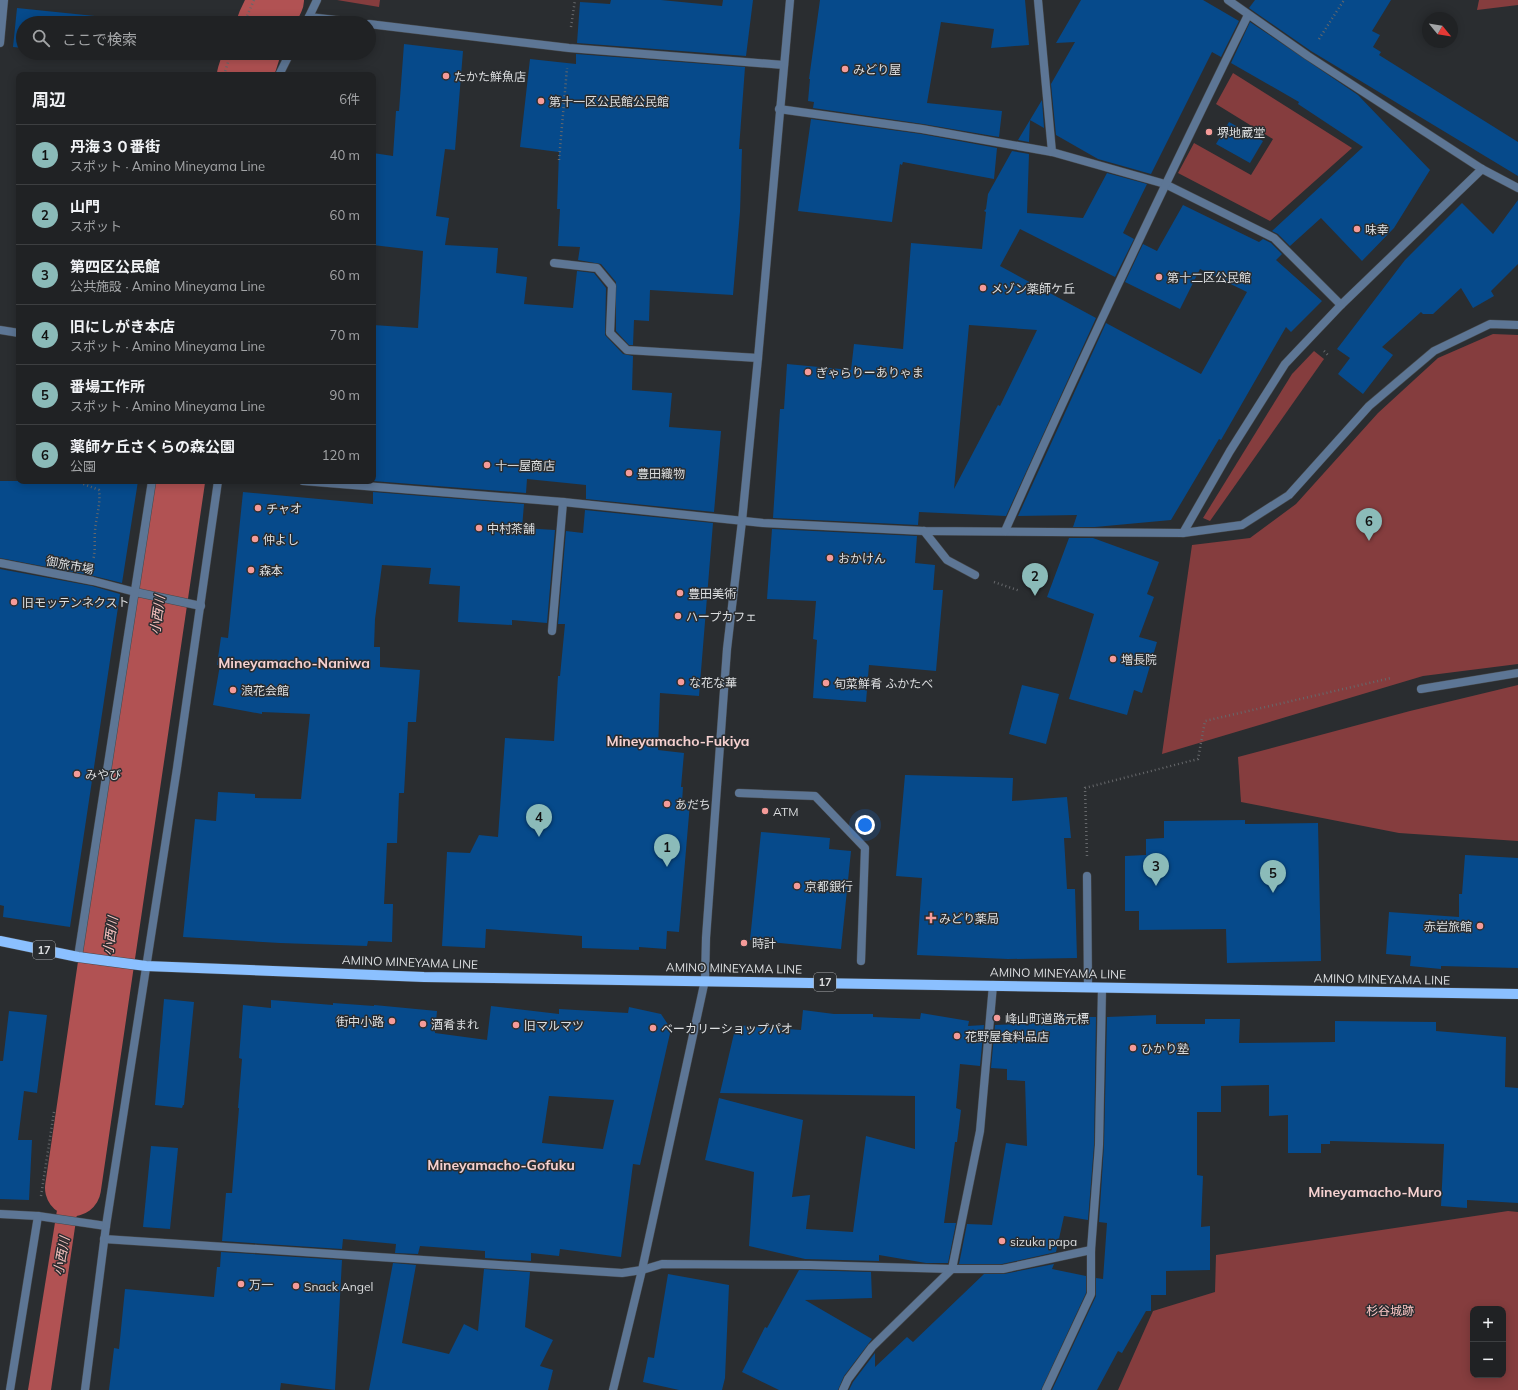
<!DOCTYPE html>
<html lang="ja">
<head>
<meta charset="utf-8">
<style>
  body { margin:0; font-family:Mulish,"Noto Sans JP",sans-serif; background:#2d2f31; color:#f1f3f6 }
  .controls { position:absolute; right:12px; bottom:12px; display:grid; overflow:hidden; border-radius:8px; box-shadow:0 2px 10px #0003 }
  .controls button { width:36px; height:36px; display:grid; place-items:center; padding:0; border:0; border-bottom:1px solid #3d3f41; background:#202224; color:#f1f3f6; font:20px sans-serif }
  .compass { position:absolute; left:1422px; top:12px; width:36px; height:36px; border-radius:50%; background:#202224; box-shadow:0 2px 10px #0003; rotate:120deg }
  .you { position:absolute; left:865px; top:825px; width:14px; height:14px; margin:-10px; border:3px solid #fff; border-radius:50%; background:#1a73e8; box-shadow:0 0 0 6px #1a73e833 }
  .badge { display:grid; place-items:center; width:26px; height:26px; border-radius:50%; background:#8bbbb9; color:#111; font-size:13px; font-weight:700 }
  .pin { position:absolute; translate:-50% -33px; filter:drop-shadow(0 1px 2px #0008) }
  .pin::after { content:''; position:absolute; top:21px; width:14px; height:12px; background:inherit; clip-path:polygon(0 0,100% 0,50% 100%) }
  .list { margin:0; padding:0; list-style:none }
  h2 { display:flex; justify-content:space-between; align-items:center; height:52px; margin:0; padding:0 16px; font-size:17px }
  h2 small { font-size:13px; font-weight:400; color:#a2a4a6 }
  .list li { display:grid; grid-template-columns:26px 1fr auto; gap:12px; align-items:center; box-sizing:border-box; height:60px; padding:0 16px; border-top:1px solid #3d3f41 }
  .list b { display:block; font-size:15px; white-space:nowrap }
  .list p { margin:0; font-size:13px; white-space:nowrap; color:#a2a4a6 }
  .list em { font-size:13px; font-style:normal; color:#a2a4a6 }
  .icon { flex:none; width:22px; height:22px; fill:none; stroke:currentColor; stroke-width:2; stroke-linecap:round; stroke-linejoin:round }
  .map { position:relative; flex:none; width:1518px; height:1390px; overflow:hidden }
  .search { position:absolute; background:#202224; box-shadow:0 2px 10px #0003; left:16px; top:16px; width:360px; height:44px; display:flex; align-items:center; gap:10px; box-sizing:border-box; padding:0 14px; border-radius:22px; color:#a2a4a6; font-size:15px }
  .panel { position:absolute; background:#202224; box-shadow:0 2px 10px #0003; left:16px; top:72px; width:360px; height:412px; border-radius:8px }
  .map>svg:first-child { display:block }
  .green { fill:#853d3e; fill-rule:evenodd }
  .water { fill:#b15253 }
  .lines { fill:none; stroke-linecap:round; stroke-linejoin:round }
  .river { stroke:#b15253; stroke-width:56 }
  .building { fill:#064a8b; fill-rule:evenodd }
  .service-casing { stroke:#46494c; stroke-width:9 }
  .pedestrian-casing { stroke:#46494c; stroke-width:9 }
  .minor-casing { stroke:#46494c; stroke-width:9 }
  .tertiary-casing { stroke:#46494c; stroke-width:9 }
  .primary-casing { stroke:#46494c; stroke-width:11 }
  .path { stroke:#66686b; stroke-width:2.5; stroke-dasharray:1 3; stroke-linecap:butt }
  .service { stroke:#5d7695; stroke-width:8 }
  .pedestrian { stroke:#5d7695; stroke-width:8 }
  .minor { stroke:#5d7695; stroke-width:8 }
  .tertiary { stroke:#5d7695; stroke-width:8 }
  .primary { stroke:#8bc0ff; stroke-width:10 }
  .poi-dot { fill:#f59b99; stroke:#2a2d30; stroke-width:1.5 }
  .labels { text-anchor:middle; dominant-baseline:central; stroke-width:3; stroke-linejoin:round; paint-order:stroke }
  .shield { fill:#2a2d30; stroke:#a7a9ab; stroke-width:1 }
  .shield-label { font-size:11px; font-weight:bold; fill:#dcdee0 }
  .poi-label { font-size:12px; fill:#dcdee0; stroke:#2a2d30; text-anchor:start }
  .street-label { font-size:12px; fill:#dcdee0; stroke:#2a2d30 }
  .park-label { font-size:12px; fill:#fec8c6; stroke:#2a2d30 }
  .water-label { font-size:13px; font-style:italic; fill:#f9c4c1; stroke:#2a2d30 }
  .quarter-label { font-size:14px; font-weight:bold; fill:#f5d1d0; stroke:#2a2d30 }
</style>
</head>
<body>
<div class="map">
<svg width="1518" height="1390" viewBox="0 0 1518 1390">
  <rect width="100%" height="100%" fill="#2a2d30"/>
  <g class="green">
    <polygon points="337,0 380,0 379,7"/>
    <polygon points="1479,0 1518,0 1518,5 1477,10"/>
    <polygon points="1233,73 1352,148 1270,221 1178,173 1194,143 1251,175 1273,139 1216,104"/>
    <polygon points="1493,334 1518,335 1518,664 1423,676 1162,754 1192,545 1250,538 1296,504 1378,413 1438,358"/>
    <polygon points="1314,351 1324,359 1210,521 1203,518 1292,374"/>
    <polygon points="1518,685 1518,841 1399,833 1241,802 1238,757 1410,711"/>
    <path d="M1508 1211 1518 1212V1390H1118L1153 1311 1215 1292 1216 1255ZM1473 1309H1503V1375H1473Z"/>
  </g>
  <polygon class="water" points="73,1111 92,1112 51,1390 28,1390"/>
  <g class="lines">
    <g class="river">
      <polyline points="265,23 276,0"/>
      <polyline points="245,75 252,53"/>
      <polyline points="73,1188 177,481"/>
    </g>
  </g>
  <g class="building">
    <polygon points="611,0 661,0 722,6 723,0 753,0 746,56 577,43 580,2 610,4"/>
    <polygon points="820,0 1025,0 1029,45 991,48 994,29 941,22 927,103 1002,111 999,137 923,124 813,108 814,102 808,101 810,79 809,79"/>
    <polygon points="1081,0 1203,0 1239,21 1221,57 1212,52 1151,174 1098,159 1056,135 1051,84 1075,42 1056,43"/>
    <polygon points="1255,0 1391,0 1372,31 1380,35 1373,47 1381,52 1379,55 1518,142 1518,176 1311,51 1249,8"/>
    <polygon points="17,8 124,19 124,23 23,23 23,48 13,47"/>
    <polygon points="1250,22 1358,95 1430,170 1394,228 1362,261 1321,218 1290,246 1278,234 1272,231 1363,147 1298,104 1299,102 1231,63"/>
    <polygon points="404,44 463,51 455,150 445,149 436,216 449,218 445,245 498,248 496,273 527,277 524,304 573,308 577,271 594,273 606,288 605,335 623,354 633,356 632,390 672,393 669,427 721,431 714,512 586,499 586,485 527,479 526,493 373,481 373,325 418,328 423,251 373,245 373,153 393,156 396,111 399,111"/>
    <polygon points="70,53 121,53 120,58"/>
    <polygon points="576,54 745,67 739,149 742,149 740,212 733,295 650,290 649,321 634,320 633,345 629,345 616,331 616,282 601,264 578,260 580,247 558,246 560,209 557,209 559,152 520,147 530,59 576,64"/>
    <polygon points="1042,100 1044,128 1030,120 1029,142 1018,140"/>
    <polygon points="811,119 921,134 997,148 994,179 903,162 902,165 900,164 892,222 798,211"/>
    <polygon points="1229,122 1263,141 1250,163 1216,144"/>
    <path d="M1012 151 1029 154 1027 213 1083 218 1107 173 1147 184 1123 233 1134 239 1115 277 1020 229 1000 266 1096 318 1006 516 919 512 918 525 773 518 780 409H784L787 364 851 370 854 344 903 349 911 243 982 249 986 212 984 211 986 209 988 194ZM969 325 1037 330 1000 406 998 405 954 489Z"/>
    <polygon points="1518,200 1518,264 1491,291 1494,296 1473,308 1461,288 1433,314 1423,314 1421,312 1382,347 1393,355 1363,394 1338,374 1350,358 1337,349 1405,260 1462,203 1493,234"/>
    <polygon points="1183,205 1259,242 1263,239 1271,243 1282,254 1276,260 1322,301 1291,332 1286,327 1221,440 1219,439 1171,520 1095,527 1073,527 1077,515 1018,516 1106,323 1201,374 1247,292 1200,269 1180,309 1125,282 1143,244 1157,251"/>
    <polygon points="0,481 138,481 122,583 94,576 0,558"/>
    <polygon points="243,492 373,504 373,492 524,504 522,528 555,530 547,623 512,620 512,625 458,622 460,586 429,584 431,568 382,565 375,619 374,647 380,647 380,667 420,670 416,722 408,722 404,793 399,793 397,843 387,843 384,904 393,904 392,942 368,941 367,946 280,943 183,937 195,819 216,821 218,792 255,794 255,798 301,799 310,714 262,712 262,714 213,705 220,665 217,665 221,637 228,638"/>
    <polygon points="585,510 713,523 699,696 660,693 658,750 684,753 681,787 683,787 682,802 690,803 679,932 667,931 666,949 639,947 639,950 582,948 582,936 486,929 485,948 442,946 447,852 470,853 479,835 498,837 505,738 554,741 558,676 560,676 565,624 558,624 566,531 583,533"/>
    <polygon points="772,529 917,536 915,563 935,565 933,590 943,590 936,671 869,665 866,702 813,698 817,640 813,639 816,601 767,599"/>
    <polygon points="1069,538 1093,538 1159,562 1147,594 1154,597 1139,637 1157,642 1142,693 1134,690 1127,715 1069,699 1094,614 1047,597"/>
    <polygon points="0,569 92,586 120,594 70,927 3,917 4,906 0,905"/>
    <polygon points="1022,685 1059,694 1046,744 1009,734"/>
    <polygon points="905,775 1013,778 1012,801 1067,797 1071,838 1064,838 1067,889 1075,889 1077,958 1008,959 917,955 922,878 896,876"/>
    <polygon points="1245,820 1245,824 1318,823 1321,961 1227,963 1226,929 1139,930 1139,911 1125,911 1125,856 1146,855 1146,839 1164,838 1164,821"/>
    <polygon points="761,832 830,838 829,849 851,851 841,949 750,940"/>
    <polygon points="1465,855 1518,858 1518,968 1441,966 1441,969 1410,966 1411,956 1386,954 1389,912 1459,917 1459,894 1462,894"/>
    <polygon points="164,999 194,1002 184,1105 183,1105 182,1108 155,1105"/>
    <path d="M271 1000 333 1005V1003L374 1006V1005L437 1011 435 1033 487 1040 491 1006 559 1014V1009L628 1013 629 1007 661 1014 671 1029 640 1165 633 1164 621 1257 560 1249 559 1256 531 1253V1261L485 1258V1251L420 1246 418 1254 395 1253 396 1244 343 1239 342 1249 222 1241 226 1193H232L239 1108H238L242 1059 239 1058 243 1005 271 1008ZM549 1096 614 1100 603 1149 542 1143Z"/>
    <polygon points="803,1010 834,1014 873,1014 873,1017 920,1019 921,1013 969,1021 968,1026 984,1025 980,1066 960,1064 956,1108 961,1110 957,1142 955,1142 944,1223 956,1223 948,1263 926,1263 879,1255 879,1261 805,1259 749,1246 754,1172 705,1160 719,1098 803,1120 792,1197 810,1195 806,1229 853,1232 866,1136 915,1149 915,1096 720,1093 736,1025 801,1030"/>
    <polygon points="9,1011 47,1015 37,1093 24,1091 18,1140 32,1140 29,1200 0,1199 0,1061 3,1061"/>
    <polygon points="1059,1014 1085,1015 1085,1017 1096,1017 1094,1145 1088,1220 1064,1216 1056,1252 1002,1264 959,1264 967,1224 992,1225 1006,1143 1027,1146 1025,1081 1007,1080 1007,1069 991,1068 995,1025 1058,1022"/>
    <polygon points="1156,1015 1156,1024 1205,1024 1205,1019 1240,1019 1239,1043 1335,1042 1335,1021 1436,1022 1436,1031 1506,1037 1505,1087 1518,1088 1518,1203 1467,1200 1467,1208 1441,1206 1444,1144 1330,1141 1330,1144 1321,1144 1321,1153 1288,1153 1288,1115 1269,1116 1269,1085 1221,1086 1221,1112 1197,1112 1197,1175 1203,1176 1201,1227 1210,1226 1210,1270 1166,1271 1166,1295 1151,1295 1151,1311 1146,1311 1122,1353 1118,1351 1097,1390 1052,1390 1096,1296 1096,1278 1103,1279 1107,1223 1099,1222 1104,1145 1107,1017"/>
    <polygon points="151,1146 178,1148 170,1229 143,1227"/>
    <polygon points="221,1252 342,1260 335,1390 281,1383 280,1390 109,1390 114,1348 119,1349 125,1289 214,1297 217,1267 220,1267"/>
    <polygon points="393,1263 416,1265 402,1343 449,1354 464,1324 478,1331 484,1269 530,1272 525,1327 553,1340 540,1366 553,1370 548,1390 369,1390"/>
    <polygon points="1054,1264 1052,1269 1086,1276 1086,1293 1041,1390 849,1390 853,1382 875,1353 875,1367 907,1337 913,1342 984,1274 1004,1274"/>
    <polygon points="799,1270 871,1272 872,1298 805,1300 872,1339 844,1376 838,1390 779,1390 742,1372 765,1327 767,1328"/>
    <polygon points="668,1274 729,1285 725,1378 722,1390 679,1390 643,1382 648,1357 654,1358"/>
  </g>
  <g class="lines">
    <defs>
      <g id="service">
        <polyline points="554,263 597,268 612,286 610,333 627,350 758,358"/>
        <polyline points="552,631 563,502"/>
        <polyline points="739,793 815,796 865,848 861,961"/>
        <polyline points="642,1270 662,1264 810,1265 952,1269"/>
      </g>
      <polyline id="pedestrian" points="0,563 93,581 135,592"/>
      <g id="minor">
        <polyline points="1038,0 1052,152"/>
        <polyline points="1228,0 1308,56 1482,169 1518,188"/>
        <polyline points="309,17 362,23"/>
        <polyline points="306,23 317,0"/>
        <polyline points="369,24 569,48 784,65"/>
        <polyline points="0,43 4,0"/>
        <polyline points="279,75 290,53"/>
        <polyline points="779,109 922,129 1052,152 1165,184 1274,238 1341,305"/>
        <polyline points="0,330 19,333"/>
        <polyline points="303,481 563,502 763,523 924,531 1183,533 1230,451 1285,364 1341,305 1482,169"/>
        <polyline points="924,531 947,560 975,575"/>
        <path d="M1005 531C1082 357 1164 186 1248 15"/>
        <polyline points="1183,533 1242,525 1289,495 1369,406 1434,351 1490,324 1518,325"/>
        <polyline points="135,592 201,606"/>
        <polyline points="1421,689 1518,673"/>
        <polyline points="1087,876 1088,987"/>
        <polyline points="78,957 152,481"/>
        <polyline points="0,1214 38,1216 106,1226"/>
        <polyline points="104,1239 622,1273 642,1270"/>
        <polyline points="952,1269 1003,1269 1091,1250"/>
        <polyline points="10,1390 38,1216"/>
        <polyline points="85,1390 106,1226 177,768 218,481"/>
        <polyline points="843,1390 848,1379 872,1347 952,1269 980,1131 993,985"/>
        <polyline points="1046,1390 1091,1294 1091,1250 1099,1145 1102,988"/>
      </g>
      <polyline id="tertiary" points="613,1390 642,1270 705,980 706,938 727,649 742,521 758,358 790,0"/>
      <polyline id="primary" points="0,941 78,957 146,966 424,977 1518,994"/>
    </defs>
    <use href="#service" class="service-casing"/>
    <use href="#pedestrian" class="pedestrian-casing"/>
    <use href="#minor" class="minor-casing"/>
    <use href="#tertiary" class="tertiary-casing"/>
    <use href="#primary" class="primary-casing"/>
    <g class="path">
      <polyline points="244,23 254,0"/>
      <polyline points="571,27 575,0"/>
      <polyline points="1319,39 1344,0"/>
      <polyline points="224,75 231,53"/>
      <polyline points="559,160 567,68"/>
      <polyline points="1324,351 1328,355"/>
      <path d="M76 481 99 490C101 504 96 517 95 531 94 541 96 550 93 560"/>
      <polyline points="994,582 1020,591"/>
      <polyline points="1087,856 1085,788 1198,759 1205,721 1391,678"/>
      <polyline points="41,1196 54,1112"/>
    </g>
    <use href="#service" class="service"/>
    <use href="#pedestrian" class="pedestrian"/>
    <use href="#minor" class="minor"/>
    <use href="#tertiary" class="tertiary"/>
    <use href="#primary" class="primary"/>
  </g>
  <g class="poi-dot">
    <circle cx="845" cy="69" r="4"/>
    <circle cx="446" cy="76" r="4"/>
    <circle cx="541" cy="101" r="4"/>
    <circle cx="1209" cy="132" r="4"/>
    <circle cx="1357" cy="229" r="4"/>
    <circle cx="1159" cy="277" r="4"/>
    <circle cx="983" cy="288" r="4"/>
    <circle cx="808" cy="372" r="4"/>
    <circle cx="487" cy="465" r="4"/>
    <circle cx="629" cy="473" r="4"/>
    <circle cx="258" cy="508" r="4"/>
    <circle cx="479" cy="528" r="4"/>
    <circle cx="255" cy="539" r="4"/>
    <circle cx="830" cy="558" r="4"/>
    <circle cx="251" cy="570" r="4"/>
    <circle cx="680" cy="593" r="4"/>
    <circle cx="14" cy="602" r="4"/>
    <circle cx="678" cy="616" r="4"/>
    <circle cx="1113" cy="659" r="4"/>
    <circle cx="681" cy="682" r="4"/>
    <circle cx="826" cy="683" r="4"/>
    <circle cx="233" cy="690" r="4"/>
    <circle cx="77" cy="774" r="4"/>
    <circle cx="667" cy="804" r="4"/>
    <circle cx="765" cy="811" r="4"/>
    <circle cx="797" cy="886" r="4"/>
    <path d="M929 912h4v4h4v4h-4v4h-4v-4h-4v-4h4z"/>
    <circle cx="1480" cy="926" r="4"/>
    <circle cx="744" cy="943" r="4"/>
    <circle cx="997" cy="1018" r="4"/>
    <circle cx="392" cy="1021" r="4"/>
    <circle cx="423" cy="1024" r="4"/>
    <circle cx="516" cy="1025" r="4"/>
    <circle cx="653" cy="1028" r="4"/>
    <circle cx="957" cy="1036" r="4"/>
    <circle cx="1133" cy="1048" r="4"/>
    <circle cx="1002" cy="1241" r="4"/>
    <circle cx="241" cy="1284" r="4"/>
    <circle cx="296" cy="1286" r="4"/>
  </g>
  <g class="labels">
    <g class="shield">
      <rect x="33" y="941" width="22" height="18" rx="3"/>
      <rect x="814" y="973" width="22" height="18" rx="3"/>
    </g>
    <g class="shield-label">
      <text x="44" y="950">17</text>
      <text x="825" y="982">17</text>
    </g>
    <g class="poi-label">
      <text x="853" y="69">みどり屋</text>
      <text x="454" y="76">たかた鮮魚店</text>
      <text x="549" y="101">第十一区公民館公民館</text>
      <text x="1217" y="132">堺地蔵堂</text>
      <text x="1365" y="229">味幸</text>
      <text x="1167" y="277">第十二区公民館</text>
      <text x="991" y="288">メゾン薬師ケ丘</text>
      <text x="816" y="372">ぎゃらりーありゃま</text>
      <text x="495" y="465">十一屋商店</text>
      <text x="637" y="473">豊田織物</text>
      <text x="266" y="508">チャオ</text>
      <text x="487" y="528">中村茶舗</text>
      <text x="263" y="539">仲よし</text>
      <text x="838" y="558">おかけん</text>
      <text x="259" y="570">森本</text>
      <text x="688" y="593">豊田美術</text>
      <text x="22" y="602">旧モッテンネクスト</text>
      <text x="686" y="616">ハープカフェ</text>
      <text x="1121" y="659">増長院</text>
      <text x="689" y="682">な花な華</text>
      <text x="834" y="683">旬菜鮮肴 ふかたべ</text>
      <text x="241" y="690">浪花会館</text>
      <text x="85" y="774">みやび</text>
      <text x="675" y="804">あだち</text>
      <text x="773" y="811">ATM</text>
      <text x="805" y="886">京都銀行</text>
      <text x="939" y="918">みどり薬局</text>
      <text x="1472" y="926" text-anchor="end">赤岩旅館</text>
      <text x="752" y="943">時計</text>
      <text x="1005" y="1018">峰山町道路元標</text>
      <text x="384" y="1021" text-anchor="end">街中小路</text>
      <text x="431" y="1024">酒肴まれ</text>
      <text x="524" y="1025">旧マルマツ</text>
      <text x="661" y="1028">ベーカリーショップパオ</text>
      <text x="965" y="1036">花野屋食料品店</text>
      <text x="1141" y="1048">ひかり塾</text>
      <text x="1010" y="1241">sizuka papa</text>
      <text x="249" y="1284">万一</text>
      <text x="304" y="1286">Snack Angel</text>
    </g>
    <g class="street-label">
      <text transform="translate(70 565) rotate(11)">御旅市場</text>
      <text transform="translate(410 962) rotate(2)">AMINO MINEYAMA LINE</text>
      <text transform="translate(734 968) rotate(1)">AMINO MINEYAMA LINE</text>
      <text transform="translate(1058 973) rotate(1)">AMINO MINEYAMA LINE</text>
      <text transform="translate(1382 979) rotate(1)">AMINO MINEYAMA LINE</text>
    </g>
    <g class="park-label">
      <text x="1390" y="1310">杉谷城跡</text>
    </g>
    <g class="water-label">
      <text transform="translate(157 615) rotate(-82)">小西川</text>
      <text transform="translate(110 936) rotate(-82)">小西川</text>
      <text transform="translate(61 1256) rotate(-80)">小西川</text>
    </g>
    <g class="quarter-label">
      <text x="294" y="663">Mineyamacho-Naniwa</text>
      <text x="678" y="741">Mineyamacho-Fukiya</text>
      <text x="501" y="1165">Mineyamacho-Gofuku</text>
      <text x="1375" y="1192">Mineyamacho-Muro</text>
    </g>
  </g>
</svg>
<div class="controls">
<button>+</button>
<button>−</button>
</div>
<svg class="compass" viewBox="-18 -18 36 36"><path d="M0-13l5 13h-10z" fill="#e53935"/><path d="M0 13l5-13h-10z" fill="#a2a4a6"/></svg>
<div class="you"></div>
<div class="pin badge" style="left:667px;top:867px">1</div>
<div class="pin badge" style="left:1035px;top:596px">2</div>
<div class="pin badge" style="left:1156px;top:886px">3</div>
<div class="pin badge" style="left:539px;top:837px">4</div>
<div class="pin badge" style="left:1273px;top:893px">5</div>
<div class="pin badge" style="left:1369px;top:541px">6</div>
<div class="search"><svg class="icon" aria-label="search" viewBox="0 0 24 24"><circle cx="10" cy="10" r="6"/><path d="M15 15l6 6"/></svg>ここで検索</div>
<section class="panel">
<h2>周辺<small>6件</small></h2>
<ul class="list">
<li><span class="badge">1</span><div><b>丹海３０番街</b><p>スポット · Amino Mineyama Line</p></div><em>40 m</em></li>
<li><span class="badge">2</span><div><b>山門</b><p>スポット</p></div><em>60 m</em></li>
<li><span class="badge">3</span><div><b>第四区公民館</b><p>公共施設 · Amino Mineyama Line</p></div><em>60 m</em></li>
<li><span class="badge">4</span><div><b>旧にしがき本店</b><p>スポット · Amino Mineyama Line</p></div><em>70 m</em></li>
<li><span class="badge">5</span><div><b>番場工作所</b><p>スポット · Amino Mineyama Line</p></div><em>90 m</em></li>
<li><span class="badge">6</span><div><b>薬師ケ丘さくらの森公園</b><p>公園</p></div><em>120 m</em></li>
</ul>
</section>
</div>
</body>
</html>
